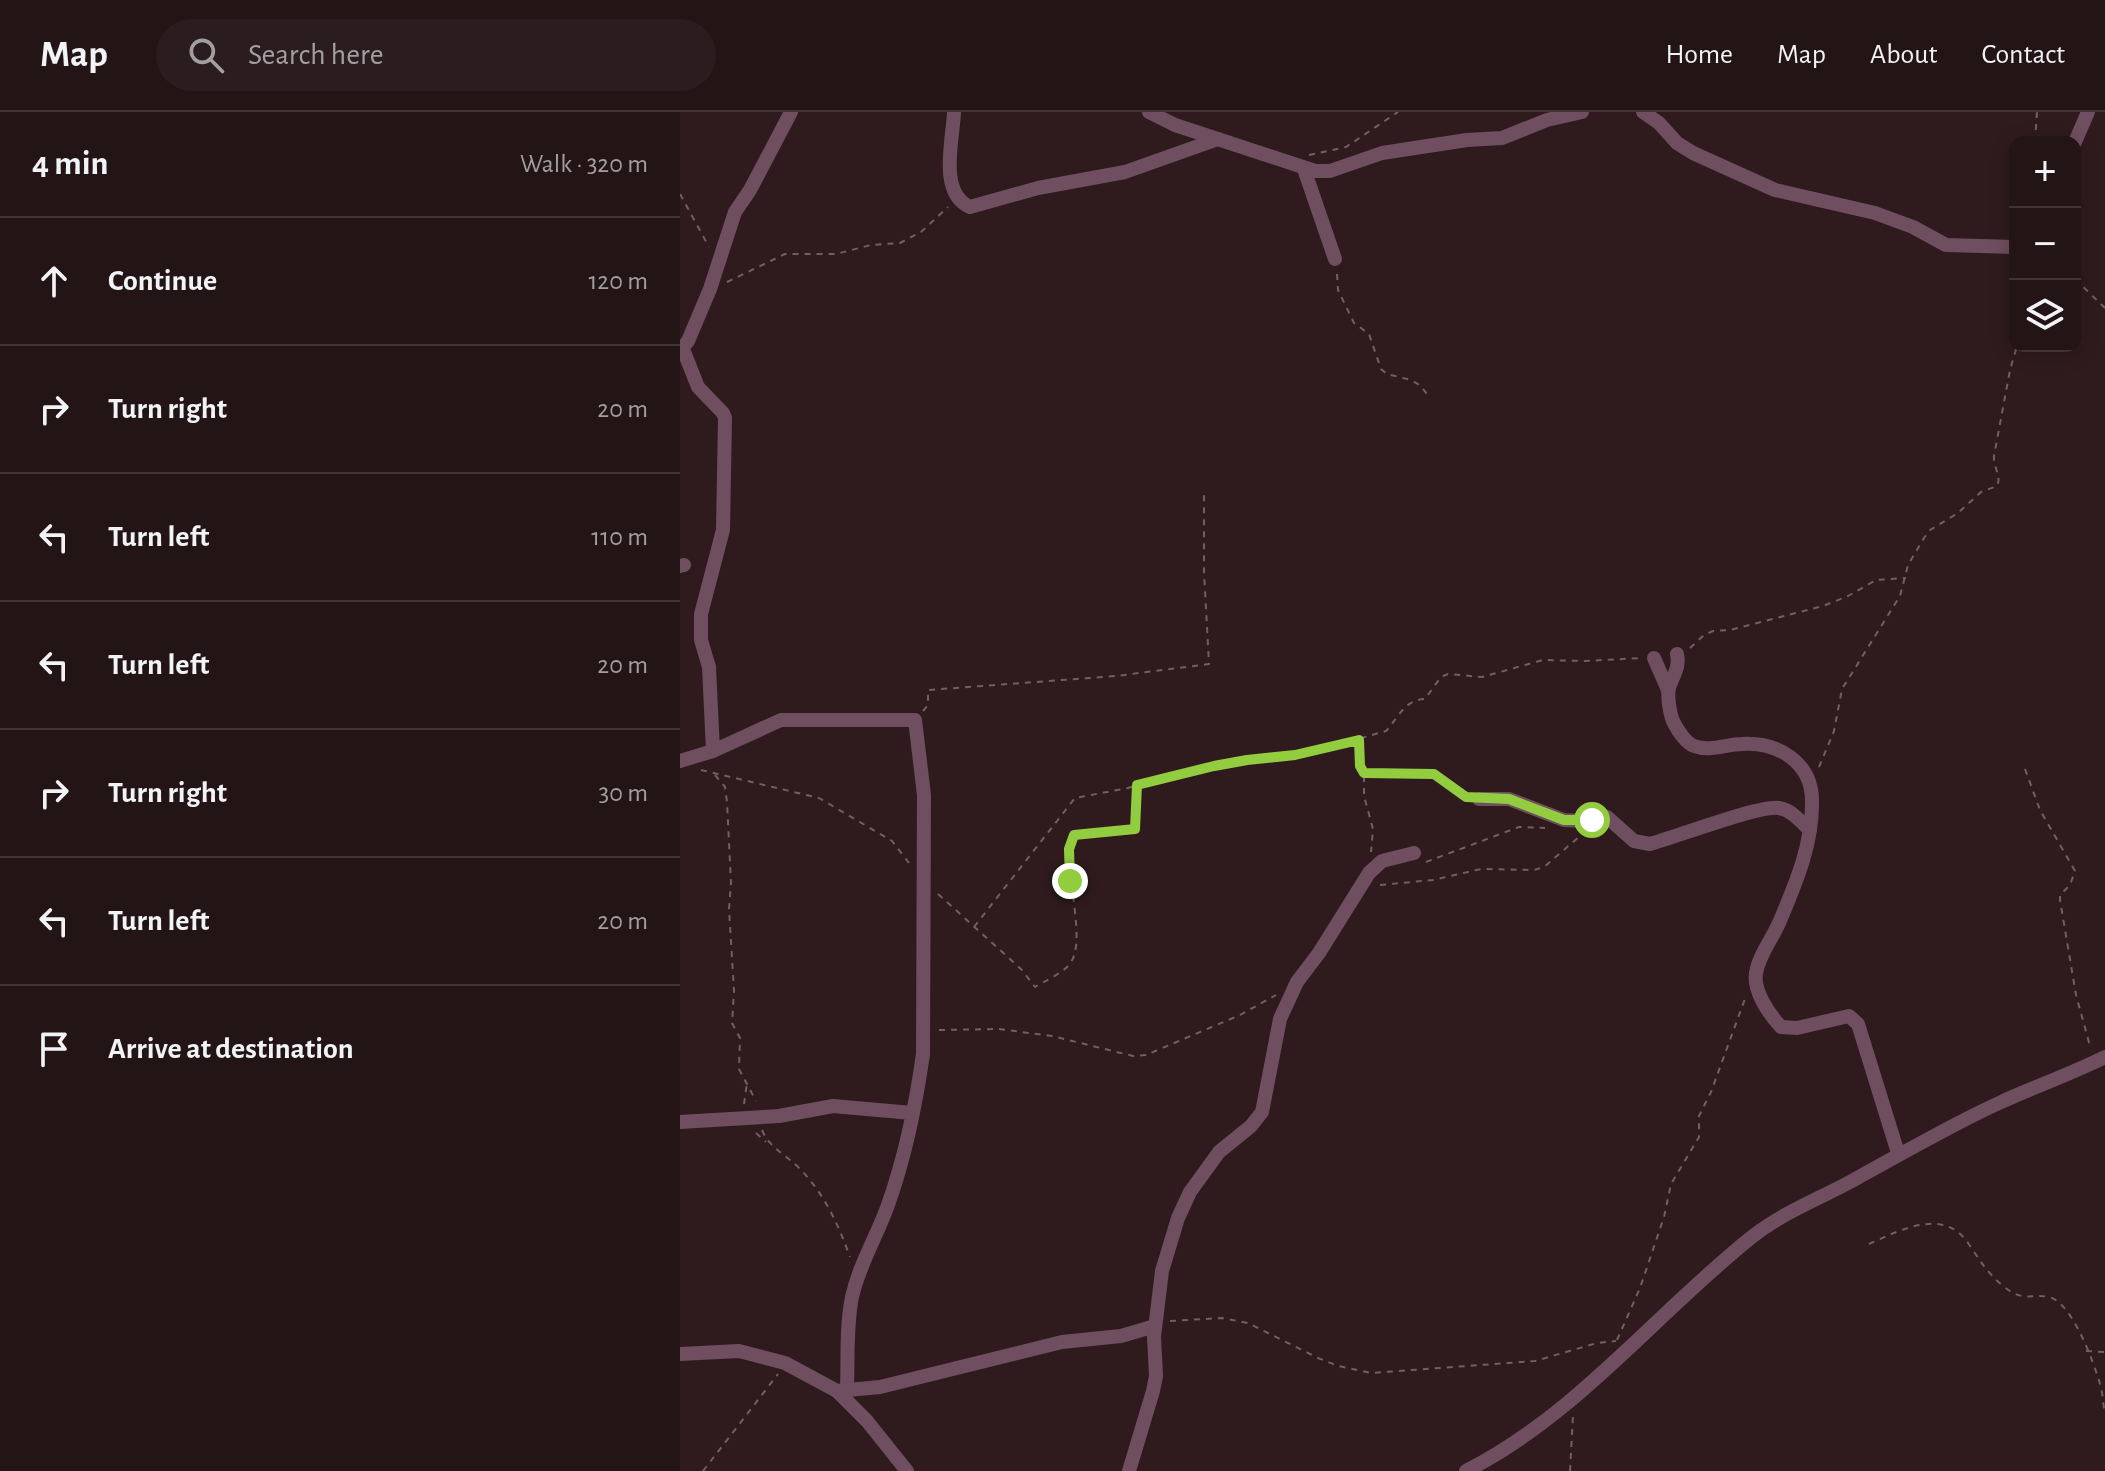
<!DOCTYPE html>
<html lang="en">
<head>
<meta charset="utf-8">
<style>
  body { margin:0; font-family:"Alegreya Sans",sans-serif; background:#2b1d1f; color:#f1f3f6 }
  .controls { position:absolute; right:24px; top:24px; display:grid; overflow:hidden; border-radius:16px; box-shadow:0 4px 20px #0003 }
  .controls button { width:72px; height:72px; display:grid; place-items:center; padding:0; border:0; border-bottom:2px solid #403335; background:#231416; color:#f1f3f6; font:40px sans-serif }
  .stop { position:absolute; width:24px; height:24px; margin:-18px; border:6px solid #92cd3f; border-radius:50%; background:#fff }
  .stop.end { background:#92cd3f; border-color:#fff; box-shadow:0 2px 8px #0008 }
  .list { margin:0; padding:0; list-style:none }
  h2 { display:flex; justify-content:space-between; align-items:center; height:104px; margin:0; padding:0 32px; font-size:34px }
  h2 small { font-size:26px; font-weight:400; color:#a39ea1 }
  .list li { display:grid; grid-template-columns:52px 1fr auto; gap:24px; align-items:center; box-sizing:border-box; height:128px; padding:0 32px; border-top:2px solid #403335 }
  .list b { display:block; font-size:30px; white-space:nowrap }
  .list em { font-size:26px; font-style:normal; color:#a39ea1 }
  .icon { flex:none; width:44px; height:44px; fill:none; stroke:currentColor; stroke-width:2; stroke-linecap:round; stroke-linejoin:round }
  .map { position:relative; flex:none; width:1425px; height:1359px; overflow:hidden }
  header { display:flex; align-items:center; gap:48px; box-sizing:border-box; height:112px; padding:0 40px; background:#231416; border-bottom:2px solid #403335 }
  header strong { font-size:38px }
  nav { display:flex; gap:44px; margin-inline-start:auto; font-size:28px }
  .search { width:560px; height:72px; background:#2b1d1f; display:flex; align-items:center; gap:20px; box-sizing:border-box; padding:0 28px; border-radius:44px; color:#a39ea1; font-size:30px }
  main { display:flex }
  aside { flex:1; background:#231416 }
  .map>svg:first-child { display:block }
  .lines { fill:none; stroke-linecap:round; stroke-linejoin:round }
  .path { stroke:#715f62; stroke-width:2; stroke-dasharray:6 6; stroke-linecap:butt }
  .minor { stroke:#6f4e60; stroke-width:14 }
  .route { stroke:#92cd3f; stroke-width:10 }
</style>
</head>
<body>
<header>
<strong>Map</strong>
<div class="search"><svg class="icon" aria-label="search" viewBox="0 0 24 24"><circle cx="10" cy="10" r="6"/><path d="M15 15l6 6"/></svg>Search here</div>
<nav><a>Home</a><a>Map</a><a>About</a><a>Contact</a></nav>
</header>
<main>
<aside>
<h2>4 min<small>Walk · 320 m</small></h2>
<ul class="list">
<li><svg class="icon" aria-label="ahead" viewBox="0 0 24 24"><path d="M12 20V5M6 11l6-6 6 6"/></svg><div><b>Continue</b></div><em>120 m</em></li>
<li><svg class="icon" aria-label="right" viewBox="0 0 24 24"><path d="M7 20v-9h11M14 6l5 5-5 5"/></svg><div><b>Turn right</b></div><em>20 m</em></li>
<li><svg class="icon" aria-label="left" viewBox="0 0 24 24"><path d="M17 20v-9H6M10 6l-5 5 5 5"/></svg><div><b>Turn left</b></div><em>110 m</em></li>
<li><svg class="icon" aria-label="left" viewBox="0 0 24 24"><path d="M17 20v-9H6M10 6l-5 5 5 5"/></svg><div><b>Turn left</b></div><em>20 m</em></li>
<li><svg class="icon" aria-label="right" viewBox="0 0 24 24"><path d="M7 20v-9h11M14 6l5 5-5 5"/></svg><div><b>Turn right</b></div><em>30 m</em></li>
<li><svg class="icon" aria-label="left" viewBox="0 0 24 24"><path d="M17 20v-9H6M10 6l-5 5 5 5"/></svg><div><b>Turn left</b></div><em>20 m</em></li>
<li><svg class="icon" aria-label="arrive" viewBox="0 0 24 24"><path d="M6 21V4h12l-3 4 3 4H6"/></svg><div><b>Arrive at destination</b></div></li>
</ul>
</aside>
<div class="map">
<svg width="1425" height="1359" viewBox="0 0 1425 1359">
  <rect width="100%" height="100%" fill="#2f1b1e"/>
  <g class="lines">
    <g class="path">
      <polyline points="1355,30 1357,0"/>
      <polyline points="629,43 666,35 718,0"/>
      <polyline points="0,82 29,135"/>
      <polyline points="657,162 658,178 674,211 689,222 701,257 707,262 731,268 741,274 749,285"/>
      <polyline points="1395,167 1425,196"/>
      <polyline points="47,170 105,142 156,142 191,133 220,131 241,120 268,95"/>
      <polyline points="1010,536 1024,523 1033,519 1050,518 1143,494 1168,484 1196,468 1226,466"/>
      <polyline points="243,599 248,593 248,578 436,564 529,552 524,460 524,380"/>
      <polyline points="679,629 680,654 684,661 684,684 693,717 691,740"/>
      <path d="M1139 655 1154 619 1162 577 1220 484 1228 453 1244 426 1250 418 1278 401 1301 380 1317 374C1322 363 1313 356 1314 344L1330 258 1337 234"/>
      <polyline points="1345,657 1360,698 1395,759 1390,773 1380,783 1380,788 1396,883 1410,934"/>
      <polyline points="21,658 139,686 212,729 229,751"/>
      <polyline points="685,661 754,662 784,683"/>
      <polyline points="35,663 45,675 47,690 51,771 49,797 54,879 52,911 60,926 59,957 76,989"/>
      <polyline points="746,750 839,715 865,716"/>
      <polyline points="700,773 753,768 801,757 854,758 864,755 900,724"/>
      <path d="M258 782 341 857 355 875C365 869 379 863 388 854 410 832 381 761 394 723L455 717 457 674"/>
      <path d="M294 815 395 686 448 676 493 663 534 654 632 640 706 619C719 605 724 588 745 587L761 565 768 562 802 565 863 548 905 549 962 546"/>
      <polyline points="259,918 319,917 372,924 453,944 466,943 560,903 596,883"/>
      <polyline points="64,992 67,971"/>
      <path d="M82 1018C90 1037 107 1043 121 1058 145 1083 158 1112 170 1145"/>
      <polyline points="76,1021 86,1030"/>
      <path d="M1189 1132C1220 1118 1264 1095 1288 1131 1299 1147 1308 1162 1323 1174 1344 1191 1349 1181 1369 1185 1392 1190 1414 1251 1420 1272 1423 1282 1423 1292 1425 1302"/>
      <polyline points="490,1209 542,1206 568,1211 638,1246 658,1254 691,1261 855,1249 917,1231 936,1229"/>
      <polyline points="937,1228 960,1176 984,1105 991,1072 1019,1025 1019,1004 1031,980 1066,884"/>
      <polyline points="1406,1239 1425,1240"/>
      <polyline points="23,1359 98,1262"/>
      <polyline points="890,1359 893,1304"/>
    </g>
    <g class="minor">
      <path d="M274 0C273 28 258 81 290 95L358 76 445 60 538 27"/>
      <polyline points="469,0 495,13 635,59 650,59 702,41 787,28 822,26 867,8 902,0"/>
      <polyline points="963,0 979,11 997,31 1013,41 1095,78 1195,101 1233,115 1266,133 1335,135"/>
      <polyline points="1395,30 1408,0"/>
      <polyline points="624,57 655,147"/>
      <polyline points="3,237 18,275 43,301 45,306 43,418 21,502 21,528 29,555 33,639"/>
      <polyline points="0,239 8,229 30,177 55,100 70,78 111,0"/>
      <polyline points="0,454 4,453"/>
      <path d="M997 542C1000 556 993 563 989 576 987 584 990 604 994 611 998 619 1006 631 1014 634 1029 640 1047 632 1062 632 1098 630 1132 650 1132 689 1133 732 1115 773 1099 811 1092 827 1079 843 1076 861 1073 879 1089 902 1101 915L1117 916 1169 904 1178 912 1218 1041"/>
      <polyline points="974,546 988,578"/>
      <path d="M0 649 33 639 101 608H235L244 683 243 942C236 992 225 1045 208 1093 197 1124 179 1153 172 1185 166 1215 168 1248 167 1278"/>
      <path d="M799 687H829L884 708 903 709 927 705 954 729 970 732C996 725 1079 693 1099 696 1112 698 1121 710 1130 718"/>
      <polyline points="0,1010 99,1004 153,994 232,1001"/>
      <polyline points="0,1242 59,1239 105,1251 157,1279 187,1309 227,1359"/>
      <polyline points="157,1279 200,1275 382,1230 441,1224 475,1214"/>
      <polyline points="449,1359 473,1279 476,1264 474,1225 482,1159 498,1106 510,1080 539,1040 571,1014 582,1000 600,907 617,870 639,841 689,761 702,749 734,741"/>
      <path d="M786 1359C897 1303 976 1201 1073 1124 1105 1099 1144 1085 1179 1065 1225 1040 1271 1013 1319 991 1354 975 1391 962 1425 945"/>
    </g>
  </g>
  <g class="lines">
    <polyline class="route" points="390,769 389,737 394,723 455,717 457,673 534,654 567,648 615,643 679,628 680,654 684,661 754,662 786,685 829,687 884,708 912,708"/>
  </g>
</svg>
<div class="controls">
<button>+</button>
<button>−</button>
<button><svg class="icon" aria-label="layers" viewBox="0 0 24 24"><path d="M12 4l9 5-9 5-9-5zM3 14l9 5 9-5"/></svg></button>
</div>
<div class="stop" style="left:912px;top:708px"></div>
<div class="stop end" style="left:390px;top:769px"></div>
</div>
</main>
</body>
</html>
